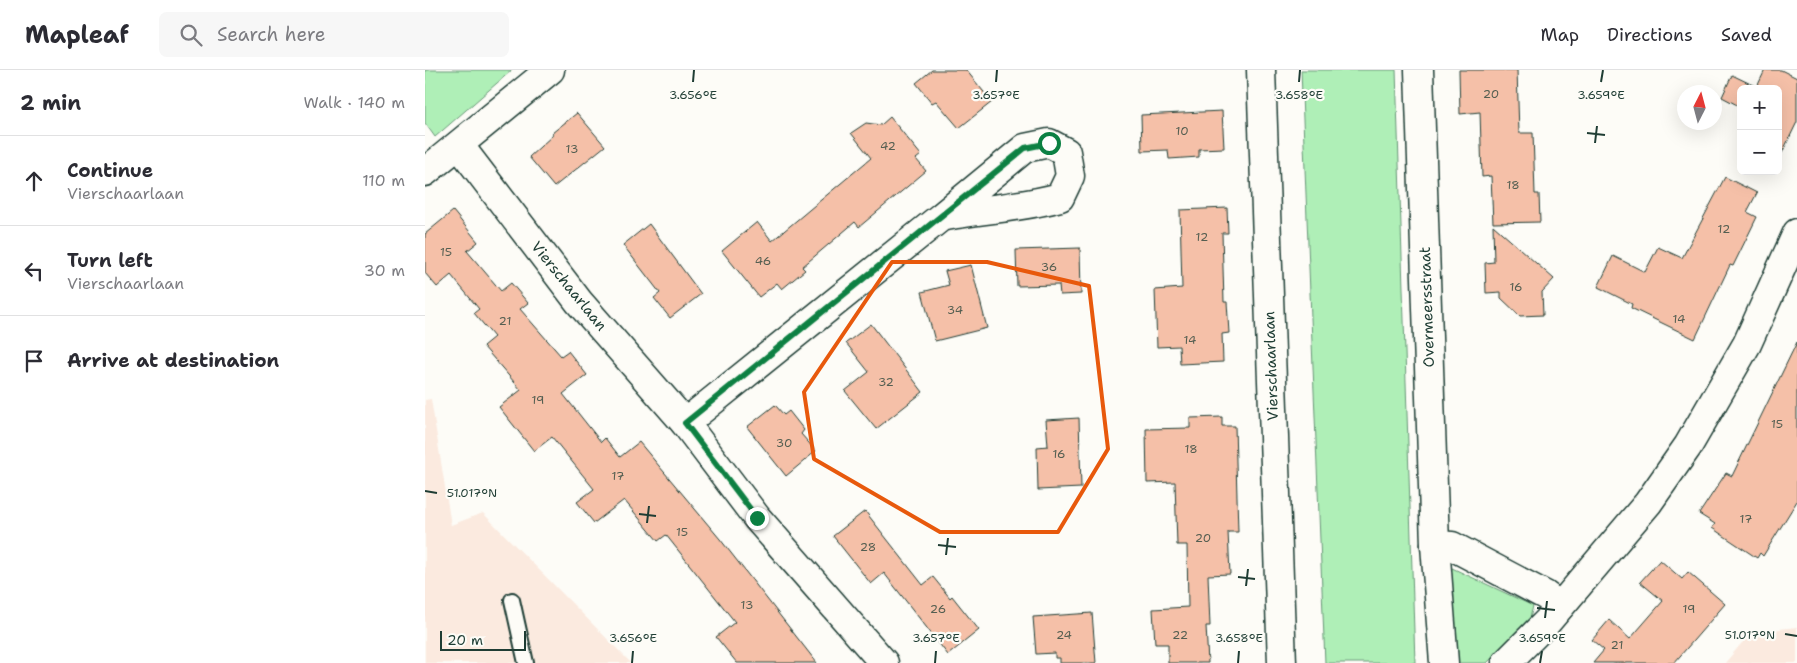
<!DOCTYPE html>
<html lang="en">
<head>
<meta charset="utf-8">
<style>
  body { margin:0; font-family:"Shantell Sans",sans-serif; background:#f7f7f7; color:#2b2b33 }
  .controls { position:absolute; right:15px; top:15px; display:grid; overflow:hidden; border-radius:8px; box-shadow:0 5px 20px #0002 }
  .controls button { width:45px; height:45px; display:grid; place-items:center; padding:0; border:0; border-bottom:1px solid #e1e1e2; background:#fff; color:#2b2b33; font:25px sans-serif }
  .compass { position:absolute; left:1252px; top:15px; width:45px; height:45px; border-radius:50%; background:#fff; box-shadow:0 5px 20px #0002; rotate:6deg }
  .scale { position:absolute; left:15px; bottom:12px; width:86px; box-sizing:border-box; padding-left:5px; border:2px solid #1f3d34; border-top:0; font-size:14px; line-height:18px; white-space:nowrap; color:#1f3d34; -webkit-text-stroke:4px #fdfcf7; paint-order:stroke }
  .stop { position:absolute; width:15px; height:15px; margin:-11px; border:4px solid #0b8043; border-radius:50%; background:#fff }
  .stop.end { background:#0b8043; border-color:#fff; box-shadow:0 1px 5px #0008 }
  .list { margin:0; padding:0; list-style:none }
  h2 { display:flex; justify-content:space-between; align-items:center; height:65px; margin:0; padding:0 20px; font-size:21px }
  h2 small { font-size:16px; font-weight:400; color:#7c7c81 }
  .list li { display:grid; grid-template-columns:32px 1fr auto; gap:15px; align-items:center; box-sizing:border-box; height:90px; padding:0 20px; border-top:1px solid #e1e1e2 }
  .list b { display:block; font-size:19px; white-space:nowrap }
  .list p { margin:0; font-size:16px; white-space:nowrap; color:#7c7c81 }
  .list em { font-size:16px; font-style:normal; color:#7c7c81 }
  .icon { flex:none; width:28px; height:28px; fill:none; stroke:currentColor; stroke-width:2; stroke-linecap:round; stroke-linejoin:round }
  .map { position:relative; flex:none; width:1372px; height:593px; overflow:hidden }
  header { display:flex; align-items:center; gap:30px; box-sizing:border-box; height:70px; padding:0 25px; background:#fff; border-bottom:1px solid #e1e1e2 }
  header strong { font-size:24px }
  nav { display:flex; gap:28px; margin-inline-start:auto; font-size:18px }
  .search { width:350px; height:45px; background:#f7f7f7; display:flex; align-items:center; gap:12px; box-sizing:border-box; padding:0 18px; border-radius:8px; color:#7c7c81; font-size:19px }
  main { display:flex }
  aside { flex:1; background:#fff }
  .map>svg:first-child { display:block }
  .built { fill:#fbeadf }
  .green { fill:#afefb7; stroke:#679676 }
  .building { fill:#f5c0a8; stroke:#1f3d34 }
  .lines { fill:none; stroke-linecap:round; stroke-linejoin:round }
  .service-casing { stroke:#1f3d34; stroke-width:18 }
  .minor-casing { stroke:#1f3d34; stroke-width:31 }
  .service { stroke:#fdfcf7; stroke-width:14 }
  .minor { stroke:#fdfcf7; stroke-width:28 }
  .route { stroke:#0b8043; stroke-width:6 }
  .marked { fill:none; stroke:#e8590c; stroke-width:4; stroke-linejoin:round }
  .ticks { fill:none; stroke:#1f3d34; stroke-width:2 }
  .labels { text-anchor:middle; dominant-baseline:central; stroke-width:4.5; stroke-linejoin:round; paint-order:stroke }
  .number-label { font-size:12px; fill:#545e51 }
  .street-label { font-size:15px; fill:#1f3d34; stroke:#fdfcf7 }
  .ticks-label { font-size:12px; text-anchor:middle; fill:#1f3d34; stroke:#fdfcf7; stroke-width:4.5; stroke-linejoin:round; paint-order:stroke }
</style>
</head>
<body>
<header>
<strong>Mapleaf</strong>
<div class="search"><svg class="icon" aria-label="search" viewBox="0 0 24 24"><circle cx="10" cy="10" r="6"/><path d="M15 15l6 6"/></svg>Search here</div>
<nav><a>Map</a><a>Directions</a><a>Saved</a></nav>
</header>
<main>
<aside>
<h2>2 min<small>Walk · 140 m</small></h2>
<ul class="list">
<li><svg class="icon" aria-label="ahead" viewBox="0 0 24 24"><path d="M12 20V5M6 11l6-6 6 6"/></svg><div><b>Continue</b><p>Vierschaarlaan</p></div><em>110 m</em></li>
<li><svg class="icon" aria-label="left" viewBox="0 0 24 24"><path d="M17 20v-9H6M10 6l-5 5 5 5"/></svg><div><b>Turn left</b><p>Vierschaarlaan</p></div><em>30 m</em></li>
<li><svg class="icon" aria-label="arrive" viewBox="0 0 24 24"><path d="M6 21V4h12l-3 4 3 4H6"/></svg><div><b>Arrive at destination</b></div></li>
</ul>
</aside>
<div class="map">
<svg width="1372" height="593" viewBox="0 0 1372 593">
  <rect width="100%" height="100%" fill="#fdfcf7"/>
  <filter id="ink" filterUnits="userSpaceOnUse"><feTurbulence type="fractalNoise" baseFrequency=".02" numOctaves="2"/><feDisplacementMap in="SourceGraphic" scale="10" xChannelSelector="R" yChannelSelector="G"/><feConvolveMatrix kernelMatrix="1 2 1 2 8 2 1 2 1" color-interpolation-filters="sRGB"/></filter>
  <g filter="url(#ink)">
    <g class="built">
      <polygon points="6,329 26,455 58,443 206,593 0,593 0,330"/>
      <polygon points="1372,557 1372,593 1300,593 1326,562"/>
    </g>
    <g class="green">
      <polygon points="0,0 87,0 10,67 0,53"/>
      <polygon points="876,0 971,0 990,593 900,593"/>
      <polygon points="1027,498 1108,536 1105,548 1062,593 1032,593 1022,507"/>
    </g>
    <g class="building">
      <polygon points="507,0 541,0 567,32 534,58 511,31 507,33 491,13"/>
      <polygon points="1034,0 1092,0 1094,63 1108,63 1110,124 1114,124 1115,152 1068,153 1066,106 1057,107 1055,42 1035,44"/>
      <polygon points="1340,0 1356,0 1372,8 1372,52 1357,83 1353,81 1353,19 1316,19 1316,37 1297,27 1307,5 1332,17"/>
      <polygon points="797,41 799,78 774,79 774,87 744,89 743,80 717,81 716,45"/>
      <polygon points="152,43 180,76 129,117 104,87 128,65 127,63"/>
      <polygon points="465,47 496,85 491,89 501,101 434,157 430,152 377,197 380,200 357,219 352,213 334,227 297,181 332,152 347,171 446,88 426,63 441,53 456,55"/>
      <polygon points="1300,107 1332,123 1322,142 1332,147 1308,196 1305,195 1270,269 1206,238 1207,234 1173,217 1188,186 1220,202 1233,177 1257,188"/>
      <polygon points="802,138 803,163 797,163 799,232 802,232 804,263 797,264 798,292 755,294 754,276 732,277 730,220 757,218 755,140"/>
      <polygon points="28,141 53,172 42,181 76,221 86,213 103,233 95,239 136,286 143,281 162,305 138,324 176,372 180,368 195,387 214,372 295,469 392,593 312,593 291,567 310,552 241,465 233,471 199,430 169,453 152,432 169,419 127,367 109,381 74,337 96,320 58,276 69,267 49,243 54,239 26,205 12,217 0,203 0,164"/>
      <polygon points="224,154 276,224 245,248 229,228 235,223 198,175"/>
      <polygon points="1068,155 1129,209 1117,222 1118,245 1095,246 1076,228 1076,222 1061,223 1060,193 1069,192"/>
      <polygon points="655,178 656,224 635,225 634,215 592,216 591,180"/>
      <polygon points="546,195 562,258 510,271 497,222 524,215 520,201"/>
      <polygon points="446,254 498,322 451,359 420,321 444,302 421,273"/>
      <polygon points="1372,272 1372,431 1338,486 1335,483 1332,488 1287,458 1290,454 1274,444 1301,403 1307,406"/>
      <polygon points="350,335 359,345 364,341 379,360 376,364 391,381 361,406 322,357"/>
      <polygon points="797,347 797,356 810,356 813,462 803,462 805,504 783,505 785,556 781,556 783,593 743,593 743,574 730,574 728,539 763,537 762,475 752,475 750,412 722,413 721,359 765,358 765,348"/>
      <polygon points="654,348 656,418 613,420 612,377 623,376 621,350"/>
      <polygon points="440,441 498,515 508,507 525,528 527,526 554,560 523,585 459,503 446,514 408,466"/>
      <polygon points="1235,490 1257,509 1263,502 1300,534 1249,593 1168,593 1179,580 1167,570 1184,550 1205,569 1238,531 1215,512"/>
      <polygon points="667,543 671,593 635,593 635,588 630,588 630,583 611,584 608,547"/>
    </g>
    <g class="lines">
      <defs>
        <polyline id="service" points="87,530 101,593"/>
        <g id="minor">
          <polyline points="836,0 857,593"/>
          <polyline points="994,0 1010,475 1019,593"/>
          <polyline points="34,75 154,232 260,353 332,448 459,593"/>
          <polyline points="0,102 125,0"/>
          <path d="M260 353 516 147C555 139 596 138 635 127L645 106 641 82 624 73 600 78 516 147"/>
          <polyline points="1010,475 1027,476 1120,525 1135,536"/>
          <polyline points="1081,593 1122,552 1223,433 1263,376 1322,274 1372,163"/>
        </g>
      </defs>
      <use href="#service" class="service-casing"/>
      <use href="#minor" class="minor-casing"/>
      <use href="#service" class="service"/>
      <use href="#minor" class="minor"/>
    </g>
  </g>
  <g class="lines" filter="url(#ink)">
    <polyline class="route" points="332,448 260,353 600,78 624,73"/>
  </g>
  <path class="marked" d="M467 192H562L664 216 683 379 633 462H515L389 389 379 322Z"/>
  <path class="ticks" d="M268 12 269 0M571 12 572 0M874 12 875 0M1176 12 1178 0M1162 63 1180 65M1170 73 1172 56M0 421 12 423M214 444 231 446M222 453 224 436M513 475 531 477M521 485 523 468M813 507 830 509M821 516 823 499M1112 538 1130 540M1120 548 1122 531M1360 564 1372 566M207 593 208 581M510 593 511 581M813 593 814 581M1115 593 1117 581"/>
  <g class="labels">
    <g class="number-label">
      <text x="1066" y="24">20</text>
      <text x="757" y="61">10</text>
      <text x="463" y="76">42</text>
      <text x="147" y="79">13</text>
      <text x="1088" y="115">18</text>
      <text x="1299" y="159">12</text>
      <text x="777" y="167">12</text>
      <text x="21" y="182">15</text>
      <text x="338" y="191">46</text>
      <text x="624" y="197">36</text>
      <text x="1091" y="217">16</text>
      <text x="530" y="240">34</text>
      <text x="1254" y="249">14</text>
      <text x="80" y="251">21</text>
      <text x="765" y="270">14</text>
      <text x="461" y="312">32</text>
      <text x="113" y="330">19</text>
      <text x="1352" y="354">15</text>
      <text x="359" y="373">30</text>
      <text x="766" y="379">18</text>
      <text x="634" y="384">16</text>
      <text x="193" y="406">17</text>
      <text x="1321" y="449">17</text>
      <text x="257" y="462">15</text>
      <text x="778" y="468">20</text>
      <text x="443" y="477">28</text>
      <text x="322" y="535">13</text>
      <text x="513" y="539">26</text>
      <text x="1264" y="539">19</text>
      <text x="639" y="565">24</text>
      <text x="755" y="565">22</text>
      <text x="1192" y="575">21</text>
    </g>
    <g class="street-label">
      <text transform="translate(144 216) rotate(51)">Vierschaarlaan</text>
      <text transform="translate(1002 237) rotate(-92)">Overmeersstraat</text>
      <text transform="translate(846 296) rotate(-92)">Vierschaarlaan</text>
    </g>
  </g>
  <g class="ticks-label">
    <text x="268" y="29">3.656°E</text>
    <text x="571" y="29">3.657°E</text>
    <text x="874" y="29">3.658°E</text>
    <text x="1176" y="29">3.659°E</text>
    <text x="47" y="427">51.017°N</text>
    <text x="1325" y="569">51.017°N</text>
    <text x="208" y="572">3.656°E</text>
    <text x="511" y="572">3.657°E</text>
    <text x="814" y="572">3.658°E</text>
    <text x="1117" y="572">3.659°E</text>
  </g>
</svg>
<div class="controls">
<button>+</button>
<button>−</button>
</div>
<svg class="compass" viewBox="-18 -18 36 36"><path d="M0-13l5 13h-10z" fill="#e53935"/><path d="M0 13l5-13h-10z" fill="#7c7c81"/></svg>
<div class="scale">20 m</div>
<div class="stop" style="left:624px;top:73px"></div>
<div class="stop end" style="left:332px;top:448px"></div>
</div>
</main>
</body>
</html>
